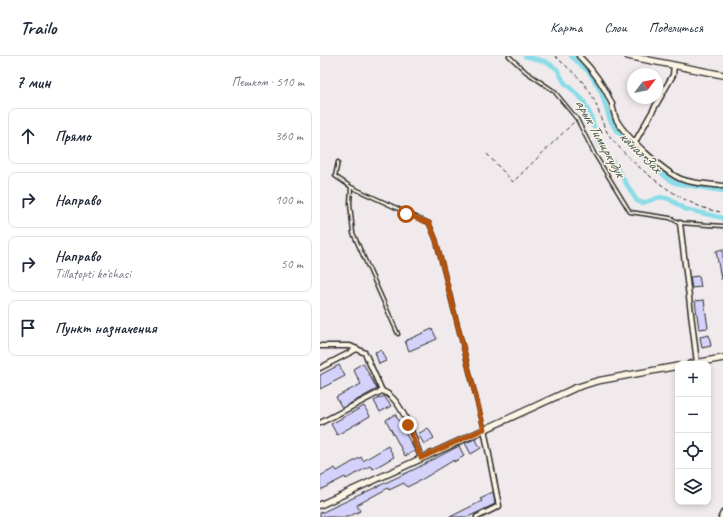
<!DOCTYPE html>
<html lang="ru">
<head>
<meta charset="utf-8">
<style>
  body { margin:0; font-family:Caveat,sans-serif; background:#f6f6f7; color:#1f2937 }
  .controls { position:absolute; right:12px; bottom:12px; display:grid; overflow:hidden; border-radius:8px; box-shadow:0 2px 6px #0003 }
  .controls button { width:36px; height:36px; display:grid; place-items:center; padding:0; border:0; border-bottom:1px solid #e0e1e3; background:#fff; color:#1f2937; font:20px sans-serif }
  .compass { position:absolute; left:307px; top:12px; width:36px; height:36px; border-radius:50%; background:#fff; box-shadow:0 2px 6px #0003; rotate:58deg }
  .stop { position:absolute; width:12px; height:12px; margin:-9px; border:3px solid #b45309; border-radius:50%; background:#fff }
  .stop.end { background:#b45309; border-color:#fff; box-shadow:0 1px 4px #0008 }
  .list { margin:0; padding:0; list-style:none }
  h2 { display:flex; justify-content:space-between; align-items:center; height:52px; margin:0; padding:0 16px; font-size:17px }
  h2 small { font-size:13px; font-weight:400; color:#747a83 }
  .list li { display:grid; grid-template-columns:26px 1fr auto; gap:12px; align-items:center; box-sizing:border-box; height:56px; margin:0 8px 8px; padding:0 8px; border:1px solid #e0e1e3; border-radius:8px }
  .list b { display:block; font-size:15px; white-space:nowrap }
  .list p { margin:0; font-size:13px; white-space:nowrap; color:#747a83 }
  .list em { font-size:13px; font-style:normal; color:#747a83 }
  .icon { flex:none; width:22px; height:22px; fill:none; stroke:currentColor; stroke-width:2; stroke-linecap:round; stroke-linejoin:round }
  .map { position:relative; flex:none; width:403px; height:461px; overflow:hidden }
  header { display:flex; align-items:center; gap:24px; box-sizing:border-box; height:56px; padding:0 20px; background:#fff; border-bottom:1px solid #e0e1e3 }
  header strong { font-size:19px }
  nav { display:flex; gap:22px; margin-inline-start:auto; font-size:14px }
  main { display:flex }
  aside { flex:1; background:#fff }
  .map>svg:first-child { display:block }
  .lines { fill:none; stroke-linecap:round; stroke-linejoin:round }
  .canal { stroke:#8cdce7; stroke-width:4.5 }
  .building { fill:#d4d2fb; stroke:#2b2b2b }
  .service-casing { stroke:#2b2b2b; stroke-width:5 }
  .minor-casing { stroke:#2b2b2b; stroke-width:7 }
  .secondary-casing { stroke:#2b2b2b; stroke-width:8 }
  .path { stroke:#2b2b2b; stroke-width:1; stroke-dasharray:4 3; stroke-linecap:butt }
  .service { stroke:#fcf5e5; stroke-width:2 }
  .minor { stroke:#fcf5e5; stroke-width:4 }
  .secondary { stroke:#fcf5e5; stroke-width:5.5 }
  .route { stroke:#b45309; stroke-width:5 }
  .labels { text-anchor:middle; dominant-baseline:central; stroke-width:3; stroke-linejoin:round; paint-order:stroke }
  .water-label { font-size:15px; font-style:italic; fill:#43575a; stroke:#fcf5e5 }
</style>
</head>
<body>
<header>
<strong>Trailo</strong>
<nav><a>Карта</a><a>Слои</a><a>Поделиться</a></nav>
</header>
<main>
<aside>
<h2>7 мин<small>Пешком · 510 m</small></h2>
<ul class="list">
<li><svg class="icon" aria-label="ahead" viewBox="0 0 24 24"><path d="M12 20V5M6 11l6-6 6 6"/></svg><div><b>Прямо</b></div><em>360 m</em></li>
<li><svg class="icon" aria-label="right" viewBox="0 0 24 24"><path d="M7 20v-9h11M14 6l5 5-5 5"/></svg><div><b>Направо</b></div><em>100 m</em></li>
<li><svg class="icon" aria-label="right" viewBox="0 0 24 24"><path d="M7 20v-9h11M14 6l5 5-5 5"/></svg><div><b>Направо</b><p>Tillatopti ko'chasi</p></div><em>50 m</em></li>
<li><svg class="icon" aria-label="arrive" viewBox="0 0 24 24"><path d="M6 21V4h12l-3 4 3 4H6"/></svg><div><b>Пункт назначения</b></div></li>
</ul>
</aside>
<div class="map">
<svg width="403" height="461" viewBox="0 0 403 461">
  <rect width="100%" height="100%" fill="#f0eaec"/>
  <filter id="ink" filterUnits="userSpaceOnUse"><feTurbulence type="fractalNoise" baseFrequency=".025" numOctaves="2"/><feDisplacementMap in="SourceGraphic" scale="8" xChannelSelector="R" yChannelSelector="G"/><feConvolveMatrix kernelMatrix="1 2 1 2 8 2 1 2 1" color-interpolation-filters="sRGB"/></filter>
  <g filter="url(#ink)">
    <g class="lines">
      <g class="canal">
        <polyline points="205,0 227,6 237,13 244,26 263,44 271,60 277,82 282,93 293,106 317,145 323,147 340,141 349,143 365,153 403,162"/>
        <polyline points="251,0 270,17 281,36 290,64 296,74 347,122 355,127 403,135"/>
      </g>
    </g>
    <g class="building">
      <polygon points="403,193 403,223 401,223 396,195"/>
      <polygon points="379,220 381,231 372,232 370,221"/>
      <polygon points="384,244 388,272 379,273 375,245"/>
      <polygon points="112,273 117,283 89,295 85,285"/>
      <polygon points="389,279 391,290 382,292 380,281"/>
      <polygon points="61,294 66,305 59,308 55,296"/>
      <polygon points="43,307 57,333 22,352 16,341 41,328 33,313"/>
      <polygon points="19,309 25,320 0,333 0,319"/>
      <polygon points="64,340 71,350 60,356 54,345"/>
      <polygon points="44,350 50,360 17,379 11,368"/>
      <polygon points="75,358 95,395 85,400 66,364"/>
      <polygon points="108,372 114,382 104,388 98,378"/>
      <polygon points="155,383 161,392 151,398 145,387"/>
      <polygon points="68,390 74,401 53,413 50,410 26,423 25,421 0,434 0,420 15,412 17,415 41,401 43,405"/>
      <polygon points="139,390 144,400 134,406 134,404 101,424 87,431 84,427 69,434 68,432 37,449 40,455 28,461 6,461 5,460 0,461 0,457 3,456 95,413"/>
      <polygon points="173,436 175,448 148,461 130,461 162,445 160,442"/>
    </g>
    <g class="lines">
      <defs>
        <g id="service">
          <polyline points="189,0 206,16 234,35 257,63 274,97 310,156 350,162 360,167 403,170"/>
          <polyline points="18,106 15,120 31,131 109,167 116,184 164,373"/>
          <polyline points="31,131 30,148 33,177 78,278"/>
        </g>
        <g id="minor">
          <path d="M259 0C272 13 285 31 292 48 293 53 294 58 296 63 304 79 344 116 361 123 373 128 390 128 403 130"/>
          <polyline points="315,86 353,19 354,9"/>
          <polyline points="360,167 377,307"/>
          <polyline points="0,290 30,290 37,293"/>
          <polyline points="0,312 37,293 45,297 62,335"/>
          <path d="M62 335C82 341 94 383 101 402"/>
          <polyline points="0,367 62,335"/>
          <polyline points="157,461 179,450 164,373"/>
          <polyline points="401,461 403,457"/>
        </g>
        <g id="secondary">
          <polyline points="308,0 403,19"/>
          <polyline points="370,308 403,302"/>
          <polyline points="0,449 255,332 277,325 358,310"/>
        </g>
      </defs>
      <use href="#service" class="service-casing"/>
      <use href="#minor" class="minor-casing"/>
      <use href="#secondary" class="secondary-casing"/>
      <g class="path">
        <path d="M235 0C248 12 264 24 272 40 279 52 281 68 289 79 311 109 366 154 403 156"/>
        <polyline points="167,98 193,126 254,66"/>
      </g>
      <use href="#service" class="service"/>
      <use href="#minor" class="minor"/>
      <use href="#secondary" class="secondary"/>
    </g>
  </g>
  <g class="lines" filter="url(#ink)">
    <polyline class="route" points="86,158 109,167 116,184 164,373 101,402 88,369"/>
  </g>
  <g class="labels">
    <g class="water-label">
      <text transform="translate(280 82) rotate(61)">арык Тимиркудук</text>
      <text transform="translate(320 96) rotate(44)">канал Зах</text>
    </g>
  </g>
</svg>
<div class="controls">
<button>+</button>
<button>−</button>
<button><svg class="icon" aria-label="locate" viewBox="0 0 24 24"><circle cx="12" cy="12" r="6"/><path d="M12 2v4M12 18v4M2 12h4M18 12h4"/></svg></button>
<button><svg class="icon" aria-label="layers" viewBox="0 0 24 24"><path d="M12 4l9 5-9 5-9-5zM3 14l9 5 9-5"/></svg></button>
</div>
<svg class="compass" viewBox="-18 -18 36 36"><path d="M0-13l5 13h-10z" fill="#e53935"/><path d="M0 13l5-13h-10z" fill="#747a83"/></svg>
<div class="stop" style="left:86px;top:158px"></div>
<div class="stop end" style="left:88px;top:369px"></div>
</div>
</main>
</body>
</html>
